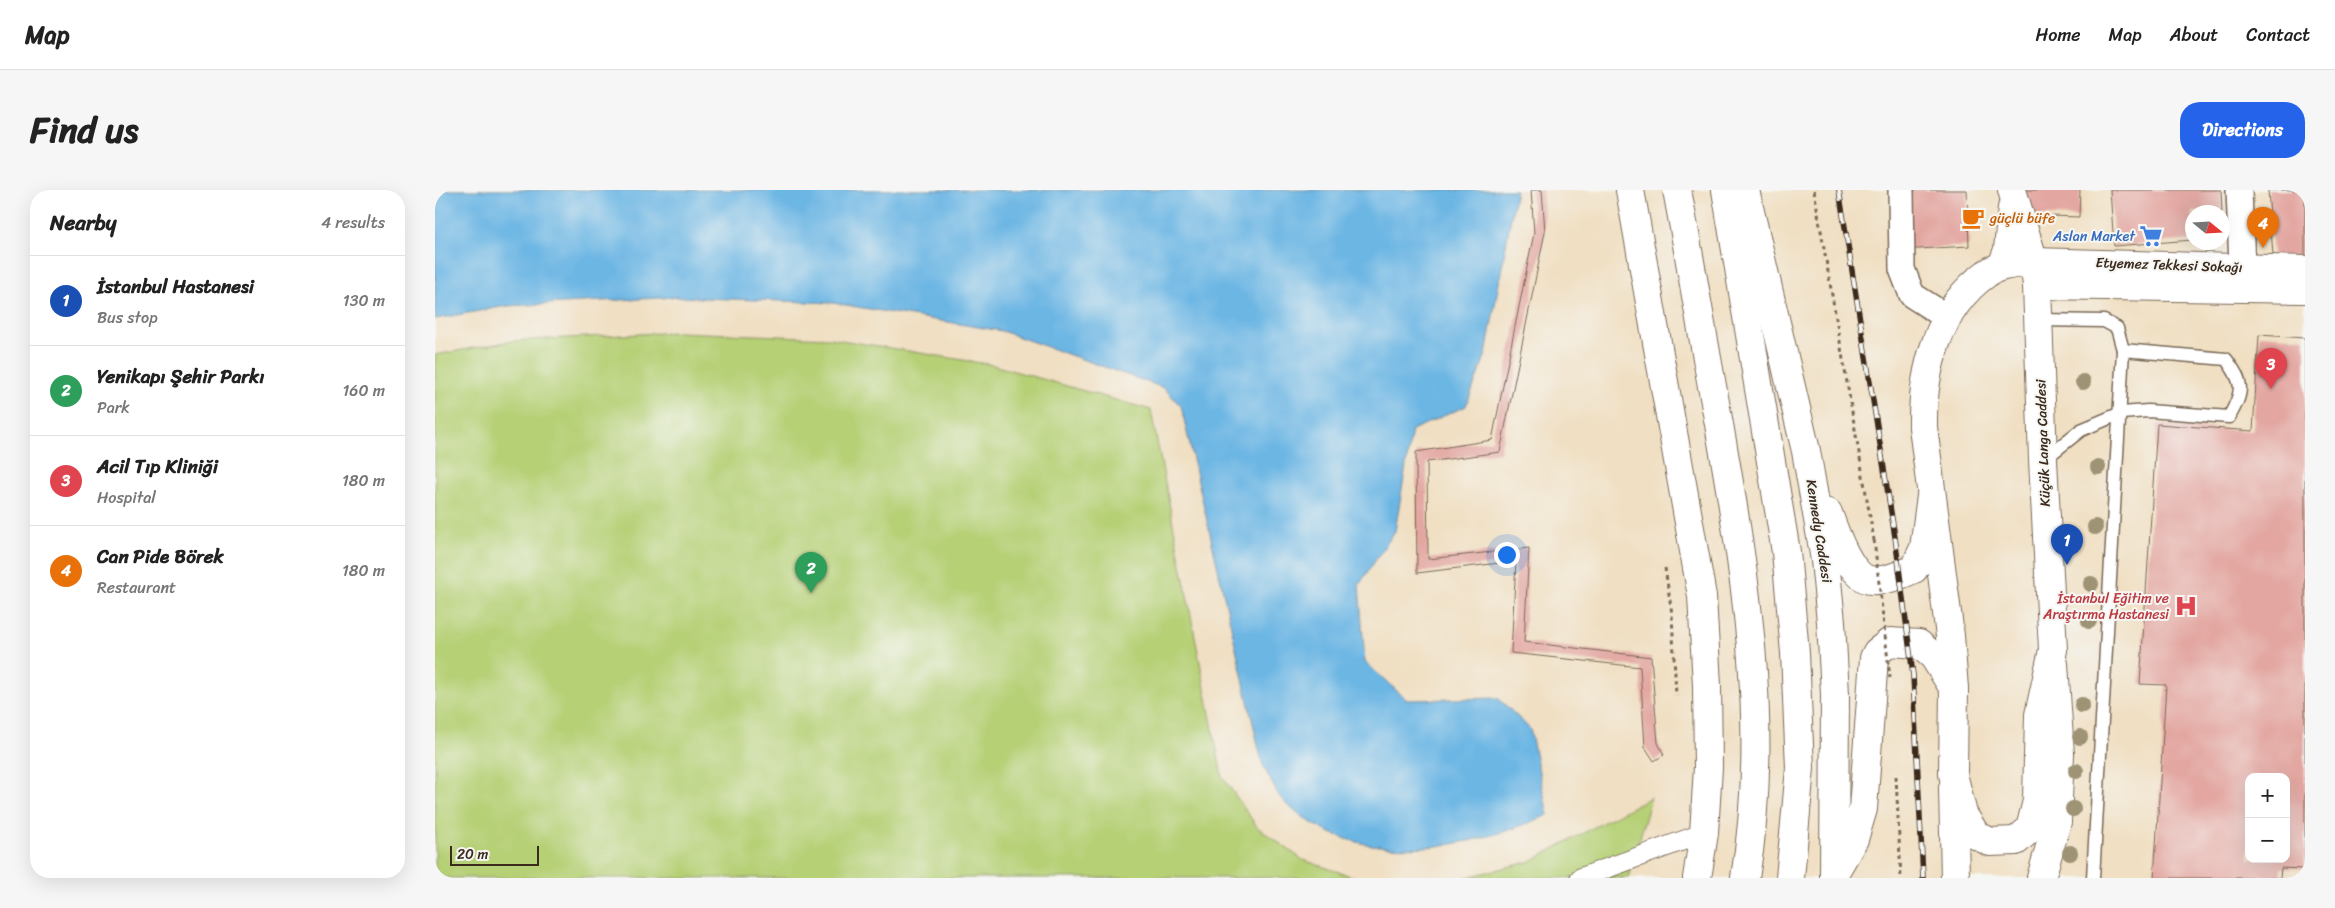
<!DOCTYPE html>
<html lang="en">
<head>
<meta charset="utf-8">
<style>
  body { margin:0; font-family:Sriracha,sans-serif; background:#f6f6f6; color:#222 }
  .controls { position:absolute; right:15px; bottom:15px; display:grid; overflow:hidden; border-radius:10px; box-shadow:0 5px 20px #0002 }
  .controls button { width:45px; height:45px; display:grid; place-items:center; padding:0; border:0; border-bottom:1px solid #e0e0e0; background:#fff; color:#222; font:25px sans-serif }
  .compass { position:absolute; left:1750px; top:15px; width:45px; height:45px; border-radius:50%; background:#fff; box-shadow:0 5px 20px #0002; rotate:108deg }
  .scale { position:absolute; left:15px; bottom:12px; width:89px; box-sizing:border-box; padding-left:5px; border:2px solid #3b2a1e; border-top:0; font-size:14px; line-height:18px; white-space:nowrap; color:#3b2a1e; -webkit-text-stroke:4px #f6f6f2; paint-order:stroke }
  .you { position:absolute; left:1071px; top:364px; width:18px; height:18px; margin:-12px; border:4px solid #fff; border-radius:50%; background:#1a73e8; box-shadow:0 0 0 8px #1a73e833 }
  .badge { display:grid; place-items:center; width:32px; height:32px; border-radius:50%; background:#2563eb; color:#fff; font-size:16px; font-weight:700 }
  .pin { position:absolute; translate:-50% -41px; filter:drop-shadow(0 1px 2px #0008) }
  .pin::after { content:''; position:absolute; top:26px; width:18px; height:15px; background:inherit; clip-path:polygon(0 0,100% 0,50% 100%) }
  .list { margin:0; padding:0; list-style:none }
  h2 { display:flex; justify-content:space-between; align-items:center; height:65px; margin:0; padding:0 20px; font-size:21px }
  h2 small { font-size:16px; font-weight:400; color:#767676 }
  .list li { display:grid; grid-template-columns:32px 1fr auto; gap:15px; align-items:center; box-sizing:border-box; height:90px; padding:0 20px; border-top:1px solid #e0e0e0 }
  .list b { display:block; font-size:19px; white-space:nowrap }
  .list p { margin:0; font-size:16px; white-space:nowrap; color:#767676 }
  .list em { font-size:16px; font-style:normal; color:#767676 }
  .map { position:relative; flex:none; width:1870px; height:688px; overflow:hidden; border-radius:20px }
  header { display:flex; align-items:center; gap:30px; box-sizing:border-box; height:70px; padding:0 25px; background:#fff; border-bottom:1px solid #e0e0e0 }
  header strong { font-size:24px }
  nav { display:flex; gap:28px; margin-inline-start:auto; font-size:18px }
  .intro { display:flex; align-items:center; justify-content:space-between; box-sizing:border-box; height:120px; padding:0 30px }
  h1 { margin:0; font-size:35px }
  .button { padding:12px 22px; border-radius:20px; background:#2563eb; color:#fff; font-size:18px; font-weight:700 }
  main { display:flex; gap:30px; padding:0 30px }
  aside { flex:1; background:#fff; border-radius:20px; box-shadow:0 5px 20px #0002 }
  .map>svg:first-child { display:block }
  .green { fill:#b6d076; stroke:#787d4a }
  .water { fill:#6cb6e4; stroke:#547081 }
  .building { fill:#e3a6a0; fill-rule:evenodd }
  .lines { fill:none; stroke-linecap:round; stroke-linejoin:round }
  .service-casing { stroke:#7a6957; stroke-width:15 }
  .pedestrian-casing { stroke:#7a6957; stroke-width:21 }
  .minor-casing { stroke:#7a6957; stroke-width:28 }
  .tertiary-casing { stroke:#7a6957; stroke-width:30 }
  .secondary-casing { stroke:#7a6957; stroke-width:30 }
  .primary-casing { stroke:#7a6957; stroke-width:30 }
  .trunk-casing { stroke:#7a6957; stroke-width:30 }
  .path { stroke:#7a6957; stroke-width:3; stroke-dasharray:4 4; stroke-linecap:butt }
  .service { stroke:#fff; stroke-width:12 }
  .pedestrian { stroke:#fff; stroke-width:19 }
  .minor { stroke:#fff; stroke-width:25 }
  .tertiary { stroke:#fff; stroke-width:28 }
  .secondary { stroke:#fff; stroke-width:28 }
  .primary { stroke:#fff; stroke-width:28 }
  .trunk { stroke:#fff; stroke-width:28 }
  .rail-casing { stroke:#3b2a1e; stroke-width:5.5 }
  .rail { stroke:#f6f6f2; stroke-width:4; stroke-dasharray:11; stroke-linecap:butt }
  .path-bridge { stroke:#7a6957; stroke-width:3; stroke-dasharray:4 4; stroke-linecap:butt }
  .tree { fill:#9e9374 }
  .labels { text-anchor:middle; dominant-baseline:central; stroke-width:4; stroke-linejoin:round; paint-order:stroke }
  .food-label { font-size:14px; fill:#c56008; stroke:#f6f6f2; text-anchor:start }
  .shop-label { font-size:14px; fill:#366cbe; stroke:#f6f6f2; text-anchor:end }
  .street-label { font-size:14px; fill:#3b2a1e; stroke:#f6f6f2 }
  .health-label { font-size:14px; fill:#be3a42; stroke:#f6f6f2; text-anchor:end }
</style>
</head>
<body>
<header>
<strong>Map</strong>
<nav><a>Home</a><a>Map</a><a>About</a><a>Contact</a></nav>
</header>
<div class="intro"><h1>Find us</h1><a class="button">Directions</a></div>
<main>
<aside>
<h2>Nearby<small>4 results</small></h2>
<ul class="list">
<li><span class="badge" style="background:#1a4fb4">1</span><div><b>İstanbul Hastanesi</b><p>Bus stop</p></div><em>130 m</em></li>
<li><span class="badge" style="background:#2e9e5b">2</span><div><b>Yenikapı Şehir Parkı</b><p>Park</p></div><em>160 m</em></li>
<li><span class="badge" style="background:#e0444e">3</span><div><b>Acil Tıp Kliniği</b><p>Hospital</p></div><em>180 m</em></li>
<li><span class="badge" style="background:#e8710a">4</span><div><b>Can Pide Börek</b><p>Restaurant</p></div><em>180 m</em></li>
</ul>
</aside>
<div class="map">
<svg width="1870" height="688" viewBox="0 0 1870 688">
  <rect width="100%" height="100%" fill="#f6f6f2"/>
  <filter id="ink" filterUnits="userSpaceOnUse"><feTurbulence type="fractalNoise" baseFrequency=".02" numOctaves="2"/><feDisplacementMap in="SourceGraphic" scale="10" xChannelSelector="R" yChannelSelector="G"/><feConvolveMatrix kernelMatrix="1 2 1 2 8 2 1 2 1" color-interpolation-filters="sRGB"/></filter>
  <filter id="wash" filterUnits="userSpaceOnUse"><feTurbulence type="fractalNoise" baseFrequency=".0096" numOctaves="4" result="noise"/><feDisplacementMap in="SourceGraphic" scale="20" xChannelSelector="R" yChannelSelector="G"/><feGaussianBlur stdDeviation="1.12" result="paint"/><feColorMatrix in="noise" values="0 0 0 0 0 0 0 0 0 0 0 0 0 0 0 0 0 1.4 0 .05"/><feComposite in="paint" operator="in"/></filter>
  <g filter="url(#wash)">
    <rect width="100%" height="100%" fill="#f0dfc2"/>
    <g class="green">
      <polygon points="243,142 394,148 558,175 716,220 787,586 822,637 868,670 922,688 0,688 0,165 77,151"/>
      <polygon points="1216,607 1194,688 1028,688 1094,672"/>
    </g>
    <path class="water" d="M0 0H1081L1051 164 1031 216 977 240 960 341 924 395 930 472 972 510 1063 508 1095 539 1113 625C1040 657 937 678 868 627 862 622 855 618 850 613 840 603 834 585 827 573L746 216 729 198 567 141 398 113 242 107 72 116 0 129Z"/>
    <g id="blocks">
      <g class="building">
        <polygon points="1096,0 1107,0 1110,42 1065,262 992,272 993,369 1094,358 1089,452 1216,467 1223,553 1229,565 1219,571 1210,557 1205,477 1076,463 1081,371 982,383 981,262 1057,250 1099,43"/>
        <polygon points="1470,0 1532,0 1534,56 1467,60"/>
        <polygon points="1588,0 1645,0 1644,27 1587,25"/>
        <polygon points="1675,0 1786,0 1787,22 1758,22 1758,50 1679,56"/>
        <polygon points="1833,0 1870,0 1870,67 1838,65"/>
        <path d="M1824 145 1870 148V679L1846 678 1845 688H1719L1731 495 1705 494 1722 234 1818 241ZM1814 587H1851V669H1814Z"/>
      </g>
    </g>
  </g>
  <g filter="url(#ink)">
    <use href="#blocks" fill-opacity="0" stroke="#7a6957" stroke-width="1"/>
    <g class="lines">
      <defs>
        <g id="service">
          <path d="M1603 130 1669 131 1682 138 1688 160 1791 169C1809 193 1809 201 1794 227L1713 221 1686 223 1646 240 1608 270"/>
          <polyline points="1658,688 1688,160"/>
        </g>
        <polyline id="pedestrian" points="1145,688 1269,643"/>
        <g id="minor">
          <polyline points="1466,0 1467,79 1477,105 1513,128"/>
          <polyline points="1804,0 1807,77"/>
        </g>
        <g id="tertiary">
          <polyline points="1577,0 1599,72"/>
          <polyline points="1567,76 1573,60 1577,18"/>
          <polyline points="1518,598 1520,688"/>
          <polyline points="1606,688 1622,632 1625,564 1619,474"/>
        </g>
        <g id="secondary">
          <path d="M1599 72 1602 95 1608 270 1618 460 1604 525 1602 611 1595 639 1581 651 1555 652 1541 645 1528 624 1518 584 1519 499 1515 446 1488 237C1487 181 1503 118 1551 84 1564 74 1583 74 1599 72L1870 80"/>
          <polyline points="1602,95 1870,99"/>
        </g>
        <g id="primary">
          <polyline points="1195,0 1267,406 1272,495 1273,577 1269,643 1262,688"/>
          <polyline points="1310,0 1371,261 1390,370 1396,432 1400,504 1399,688"/>
          <path d="M1393 323C1399 340 1415 387 1435 390 1450 392 1465 385 1479 379L1489 358 1496 306"/>
          <polyline points="1401,680 1419,649 1428,619 1439,468 1442,462 1455,452 1484,454 1499,467 1519,499"/>
        </g>
        <g id="trunk">
          <path d="M1242 0C1256 74 1268 149 1282 223 1309 376 1336 533 1310 688"/>
          <polyline points="1291,0 1351,362 1360,463 1365,578 1355,688"/>
        </g>
      </defs>
      <use href="#service" class="service-casing"/>
      <use href="#pedestrian" class="pedestrian-casing"/>
      <use href="#minor" class="minor-casing"/>
      <use href="#tertiary" class="tertiary-casing"/>
      <use href="#secondary" class="secondary-casing"/>
      <use href="#primary" class="primary-casing"/>
      <use href="#trunk" class="trunk-casing"/>
      <g class="path">
        <polyline points="1379,0 1439,350"/>
        <polyline points="1230,378 1237,424 1241,506"/>
        <polyline points="1461,586 1466,688"/>
      </g>
      <use href="#service" class="service"/>
      <use href="#pedestrian" class="pedestrian"/>
      <use href="#minor" class="minor"/>
      <use href="#tertiary" class="tertiary"/>
      <use href="#secondary" class="secondary"/>
      <use href="#primary" class="primary"/>
      <use href="#trunk" class="trunk"/>
      <defs>
        <polyline id="rail" points="1404,0 1460,347 1478,485 1488,688"/>
      </defs>
      <use href="#rail" class="rail-casing"/>
      <use href="#rail" class="rail"/>
      <polyline class="path-bridge" points="1439,350 1455,488"/>
    </g>
    <g class="tree">
      <circle cx="1648" cy="192" r="8"/>
      <circle cx="1663" cy="277" r="8"/>
      <circle cx="1660" cy="337" r="8"/>
      <circle cx="1656" cy="394" r="8"/>
      <circle cx="1654" cy="431" r="8"/>
      <circle cx="1647" cy="515" r="8"/>
      <circle cx="1645" cy="547" r="8"/>
      <circle cx="1641" cy="581" r="8"/>
      <circle cx="1638" cy="619" r="8"/>
      <circle cx="1635" cy="663" r="8"/>
    </g>
  </g>
  <defs>
    <symbol id="cafe-bare" viewBox="-9 -9 18 18"><path d="M-5.5-4.5H6V0H3Q3 3.5 0 3.5H-2.5Q-5.5 3.5-5.5 0ZM3-3.2v2h1.7v-2ZM-6 4.5H4V6H-6Z" fill="#e8710a" stroke="#f6f6f2" stroke-width="2.5" paint-order="stroke"/></symbol>
    <symbol id="supermarket-bare" viewBox="-9 -9 18 18"><path d="M-6-5.5h2.5l.6 2H6L4.5 2H-2.5L-4.4-4H-6ZM-1.5 3.2a1.3 1.3 0 1 0 .1 0ZM3 3.2a1.3 1.3 0 1 0 .1 0Z" fill="#3f7fe0" stroke="#f6f6f2" stroke-width="2.5" paint-order="stroke"/></symbol>
    <symbol id="hospital-bare" viewBox="-9 -9 18 18"><path d="M-5-5h3v3.5h4V-5h3V5h-3V1.5h-4V5h-3Z" fill="#e0444e" stroke="#f6f6f2" stroke-width="2.5" paint-order="stroke"/></symbol>
  </defs>
  <g fill-rule="evenodd">
    <use href="#cafe-bare" x="1522" y="12" width="32" height="32"/>
    <use href="#supermarket-bare" x="1700" y="30" width="32" height="32"/>
    <use href="#hospital-bare" x="1735" y="400" width="32" height="32"/>
  </g>
  <g class="labels">
    <g class="food-label">
      <text x="1555" y="28">güçlü büfe</text>
    </g>
    <g class="shop-label">
      <text x="1700" y="46">Aslan Market</text>
    </g>
    <g class="street-label">
      <text transform="translate(1734 75) rotate(2)">Etyemez Tekkesi Sokağı</text>
      <text transform="translate(1608 253) rotate(-92)">Küçük Langa Caddesi</text>
      <text transform="translate(1384 341) rotate(81)">Kennedy Caddesi</text>
    </g>
    <g class="health-label">
      <text x="1734" y="408">İstanbul Eğitim ve<tspan x="1734" dy="16">Araştırma Hastanesi</tspan></text>
    </g>
  </g>
</svg>
<div class="controls">
<button>+</button>
<button>−</button>
</div>
<svg class="compass" viewBox="-18 -18 36 36"><path d="M0-13l5 13h-10z" fill="#e53935"/><path d="M0 13l5-13h-10z" fill="#767676"/></svg>
<div class="scale">20 m</div>
<div class="you"></div>
<div class="pin badge" style="left:1632px;top:375px;background:#1a4fb4">1</div>
<div class="pin badge" style="left:376px;top:403px;background:#2e9e5b">2</div>
<div class="pin badge" style="left:1836px;top:199px;background:#e0444e">3</div>
<div class="pin badge" style="left:1828px;top:58px;background:#e8710a">4</div>
</div>
</main>
</body>
</html>
